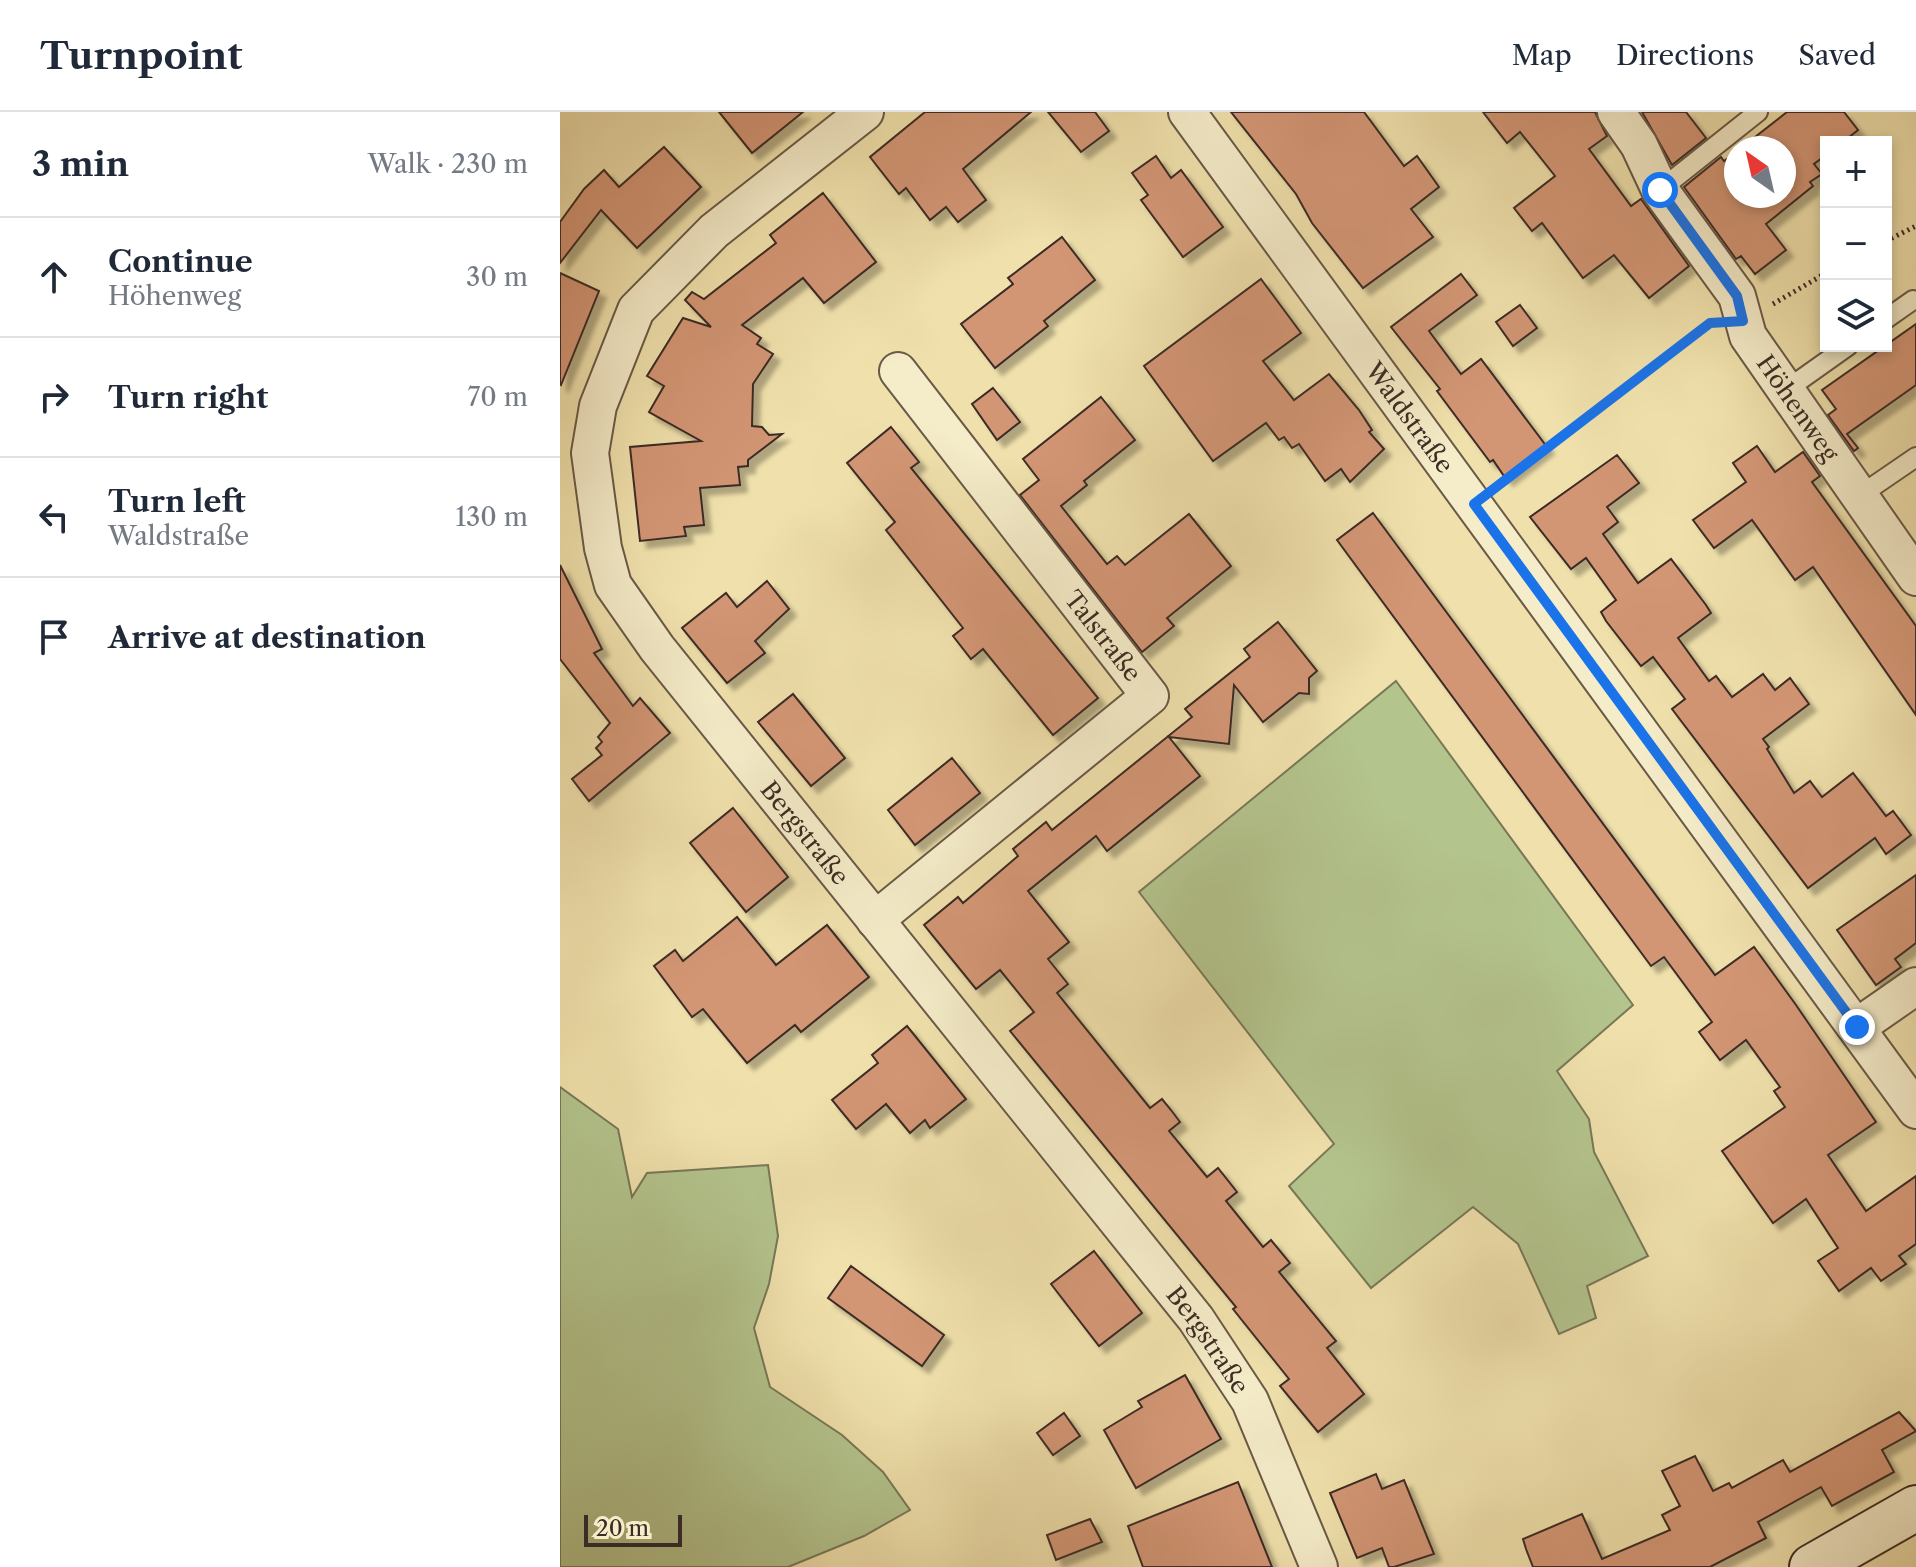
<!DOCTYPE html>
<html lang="en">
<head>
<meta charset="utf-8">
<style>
  body { margin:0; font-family:"Libre Caslon Text",serif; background:#f6f6f7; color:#1f2937 }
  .controls { position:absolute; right:24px; top:24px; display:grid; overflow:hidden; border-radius:0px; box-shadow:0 4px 12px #0003 }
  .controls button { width:72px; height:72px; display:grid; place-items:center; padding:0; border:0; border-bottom:2px solid #e0e1e3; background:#fff; color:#1f2937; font:40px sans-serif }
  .compass { position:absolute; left:1164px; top:24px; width:72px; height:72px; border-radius:50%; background:#fff; box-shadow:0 4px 12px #0003; rotate:326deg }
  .scale { position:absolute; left:24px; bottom:20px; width:98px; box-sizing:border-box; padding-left:8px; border:4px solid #3c2c25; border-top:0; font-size:22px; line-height:28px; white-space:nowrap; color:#3c2c25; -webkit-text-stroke:6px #f5ecc9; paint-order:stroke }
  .stop { position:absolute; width:24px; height:24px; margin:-18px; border:6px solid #1a73e8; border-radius:50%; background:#fff }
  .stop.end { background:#1a73e8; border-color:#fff; box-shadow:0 2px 8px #0008 }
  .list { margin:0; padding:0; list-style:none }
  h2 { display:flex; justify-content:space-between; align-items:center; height:104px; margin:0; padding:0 32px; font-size:34px }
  h2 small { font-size:26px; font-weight:400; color:#747a83 }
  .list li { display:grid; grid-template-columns:52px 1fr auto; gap:24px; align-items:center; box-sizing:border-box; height:120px; padding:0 32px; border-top:2px solid #e0e1e3 }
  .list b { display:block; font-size:30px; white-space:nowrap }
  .list p { margin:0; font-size:26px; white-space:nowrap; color:#747a83 }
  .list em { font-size:26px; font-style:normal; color:#747a83 }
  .icon { flex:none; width:44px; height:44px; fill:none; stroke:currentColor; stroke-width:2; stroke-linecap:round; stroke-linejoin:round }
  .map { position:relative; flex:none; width:1356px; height:1455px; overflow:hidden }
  header { display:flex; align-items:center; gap:48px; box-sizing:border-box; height:112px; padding:0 40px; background:#fff; border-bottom:2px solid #e0e1e3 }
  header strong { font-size:38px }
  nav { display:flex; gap:44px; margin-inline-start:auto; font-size:28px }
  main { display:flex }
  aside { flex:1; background:#fff }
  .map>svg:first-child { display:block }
  .green { fill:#b4c48d; stroke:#787859; stroke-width:2 }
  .building { fill:#d39675; stroke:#3c2c25; stroke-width:2; filter:url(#shadow) }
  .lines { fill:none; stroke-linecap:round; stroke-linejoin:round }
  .lane-casing { stroke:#695947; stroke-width:22 }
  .street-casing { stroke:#695947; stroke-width:40 }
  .secondary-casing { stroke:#3c2c25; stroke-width:48 }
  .path { stroke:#3c2c25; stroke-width:5; stroke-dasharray:2 4; stroke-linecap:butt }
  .lane { stroke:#f5ecc9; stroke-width:18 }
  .street { stroke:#f5ecc9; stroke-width:36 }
  .secondary { stroke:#f5ecc9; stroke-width:44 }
  .route { stroke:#1a73e8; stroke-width:10 }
  .labels { text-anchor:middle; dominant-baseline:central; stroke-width:7; stroke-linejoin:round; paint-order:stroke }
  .street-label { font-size:24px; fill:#3c2c25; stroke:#f5ecc9 }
</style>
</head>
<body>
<header>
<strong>Turnpoint</strong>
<nav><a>Map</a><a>Directions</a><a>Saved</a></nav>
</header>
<main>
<aside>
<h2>3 min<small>Walk · 230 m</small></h2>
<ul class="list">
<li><svg class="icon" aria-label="ahead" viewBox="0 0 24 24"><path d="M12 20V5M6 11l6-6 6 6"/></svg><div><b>Continue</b><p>Höhenweg</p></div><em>30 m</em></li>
<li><svg class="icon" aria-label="right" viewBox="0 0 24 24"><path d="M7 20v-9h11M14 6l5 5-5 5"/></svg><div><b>Turn right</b></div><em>70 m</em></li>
<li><svg class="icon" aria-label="left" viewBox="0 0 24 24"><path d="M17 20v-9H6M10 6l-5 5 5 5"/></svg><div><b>Turn left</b><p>Waldstraße</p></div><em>130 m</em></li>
<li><svg class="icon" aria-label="arrive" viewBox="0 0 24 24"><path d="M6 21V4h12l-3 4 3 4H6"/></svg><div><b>Arrive at destination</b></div></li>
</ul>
</aside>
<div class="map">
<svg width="1356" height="1455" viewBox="0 0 1356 1455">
  <defs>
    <filter id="shadow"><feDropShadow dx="7" dy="7" stdDeviation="2" flood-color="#0004"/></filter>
  </defs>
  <rect width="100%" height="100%" fill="#f0e1ac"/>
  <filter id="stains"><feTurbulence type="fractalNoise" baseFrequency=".0025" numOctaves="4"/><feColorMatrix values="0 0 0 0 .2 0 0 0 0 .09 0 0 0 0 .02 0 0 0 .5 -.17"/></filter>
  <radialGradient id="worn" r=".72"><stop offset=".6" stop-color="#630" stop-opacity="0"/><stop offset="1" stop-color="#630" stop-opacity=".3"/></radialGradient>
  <g class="green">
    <polygon points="836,569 1073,893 997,959 1029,1007 1034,1040 1088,1144 1027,1174 1036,1206 999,1222 958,1132 913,1095 811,1176 729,1074 774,1032 579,780"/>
    <polygon points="0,975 58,1017 72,1085 87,1061 208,1053 218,1124 209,1172 194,1216 210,1275 282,1323 323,1360 350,1398 304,1424 228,1455 0,1455"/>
  </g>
  <g class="building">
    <polygon points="159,0 243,0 192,41"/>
    <polygon points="365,0 471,0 403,57 426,88 398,110 386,95 370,108 346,76 339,82 310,45"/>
    <polygon points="488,0 535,0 549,19 521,40"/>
    <polygon points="671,0 804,0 844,54 857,44 879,75 851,97 873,125 803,176 752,111 736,82"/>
    <polygon points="923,0 1035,0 1047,24 1029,37 1071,94 1081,87 1129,154 1089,186 1054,143 1023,166 982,111 972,119 954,96 995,64 960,20 947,31"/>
    <polygon points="1082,0 1126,0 1146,26 1112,53"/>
    <polygon points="1227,0 1284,0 1298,18 1283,30 1266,30 1266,43 1254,52 1262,62 1250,70 1253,74 1206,112 1226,138 1195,162 1181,144 1176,147 1124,75 1161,45 1164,49 1176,40 1176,84 1224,84 1224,36 1181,36"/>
    <polygon points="104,35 141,75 77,136 41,98 0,151 0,110 24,77 44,58 59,75"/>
    <polygon points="596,44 611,66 621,58 663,115 623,145 581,88 588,83 572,61"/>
    <polygon points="263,81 316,150 264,191 243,166 182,213 201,226 197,232 213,242 193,272 192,314 202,315 209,323 222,322 188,348 188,354 178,355 180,373 140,376 144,413 124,415 126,424 80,429 70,335 141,329 89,300 104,274 87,264 123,206 151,215 125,188 132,180 144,187 216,131 210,123"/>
    <polygon points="502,125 535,168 484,209 488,214 435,256 401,212 453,172 448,166"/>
    <polygon points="0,161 39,179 1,273 0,272"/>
    <polygon points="901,162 917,183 869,219 901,262 921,247 987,335 946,367 933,348 930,350 877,279 880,277 831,215"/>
    <polygon points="701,167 741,221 703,249 734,288 769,262 799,298 812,318 809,320 824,337 790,370 781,357 765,369 739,332 732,336 724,325 719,328 706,311 653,349 584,254"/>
    <polygon points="960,193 977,216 953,234 936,210"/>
    <polygon points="1356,212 1356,273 1287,322 1298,336 1294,339 1268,303 1276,297 1262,278"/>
    <polygon points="433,276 460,310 437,328 412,292"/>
    <polygon points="541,285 575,328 524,369 527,373 501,394 547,452 557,444 565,453 629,402 671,454 607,506 614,514 582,540 460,383 479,368 463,347"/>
    <polygon points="331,315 359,350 351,356 538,586 493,623 423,537 411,547 393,524 403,516 326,418 335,410 287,351"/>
    <polygon points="1197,334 1215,360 1243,340 1260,364 1252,370 1356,514 1356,603 1253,455 1235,468 1192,408 1154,436 1133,408 1186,370 1173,351"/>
    <polygon points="1057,343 1079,371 1047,395 1058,410 1043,422 1078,471 1111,447 1146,493 1151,501 1118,526 1149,569 1156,564 1172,585 1203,562 1215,578 1230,566 1249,592 1203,627 1209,635 1207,637 1234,681 1250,669 1262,685 1293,661 1326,704 1333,699 1351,723 1326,742 1315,726 1248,776 1112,597 1125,587 1093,545 1081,554 1046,509 1041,500 1056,488 1026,446 1011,457 970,405"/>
    <polygon points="813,401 1155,863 1194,835 1236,893 1316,1010 1268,1043 1306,1099 1356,1064 1356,1132 1339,1144 1346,1152 1321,1169 1311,1156 1279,1179 1258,1149 1278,1136 1246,1087 1213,1111 1162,1039 1225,995 1214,979 1220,975 1186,928 1160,948 1139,920 1152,910 1104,845 1091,854 777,428"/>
    <polygon points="0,453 42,537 34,541 73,594 80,586 110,621 29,689 12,667 42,643 36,636 42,630 38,625 50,611 0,547"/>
    <polygon points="207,469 229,497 195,529 205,541 167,571 122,516 166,481 177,495"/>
    <polygon points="718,510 757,559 749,566 749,582 739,581 703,610 674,573 669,632 609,625 640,664 547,739 536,724 468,779 509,830 488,847 508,872 497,881 590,996 602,987 611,998 620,1010 609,1019 647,1065 658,1056 677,1080 666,1089 703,1135 711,1128 730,1151 719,1160 776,1229 767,1236 804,1282 758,1320 720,1274 729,1267 673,1197 676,1195 450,919 474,900 440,858 416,877 364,813 398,785 403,791 458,744 453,737 486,710 492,718 632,605 625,597 690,545 684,537"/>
    <polygon points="233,582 285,646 251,674 198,610"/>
    <polygon points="392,646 420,681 355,733 328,698"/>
    <polygon points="173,696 228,765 186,800 130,731"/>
    <polygon points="1356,763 1356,831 1335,847 1341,855 1316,873 1277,818"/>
    <polygon points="177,805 216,853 267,813 309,865 241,920 235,913 187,951 143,897 132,905 94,854 115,838 123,849"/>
    <polygon points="347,914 406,987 370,1016 365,1008 350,1021 326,992 296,1017 272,988 318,951 312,943"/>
    <polygon points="534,1139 582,1201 539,1234 491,1172"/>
    <polygon points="291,1154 384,1223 362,1254 268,1186"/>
    <polygon points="625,1263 661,1327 576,1376 544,1318 582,1295 578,1289"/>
    <polygon points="1339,1300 1356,1319 1322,1338 1334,1360 1272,1394 1261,1375 1198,1410 1206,1426 1150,1455 973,1455 966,1437 963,1427 1022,1402 1042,1447 1110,1418 1102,1403 1120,1394 1102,1359 1135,1344 1153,1379 1169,1371 1172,1376 1223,1348 1230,1360"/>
    <polygon points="504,1301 520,1324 493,1343 477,1321"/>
    <polygon points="816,1362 822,1377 844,1368 874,1442 834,1455 829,1455 822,1436 797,1446 770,1381"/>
    <polygon points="678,1370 712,1455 583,1455 568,1414"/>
    <polygon points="530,1407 542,1430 496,1448 487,1423"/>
  </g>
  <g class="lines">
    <defs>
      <g id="lane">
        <polyline points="1100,78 1198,0"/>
        <polyline points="1326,207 1353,188"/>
        <polyline points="1226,278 1288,234"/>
        <polyline points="1299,384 1356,345"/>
      </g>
      <g id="street">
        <path id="s1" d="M305 0 154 119 76 198 38 294 30 341 43 436 53 473 97 536 636 1207 690 1289 759 1455"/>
        <path id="s2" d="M627 0 1356 998"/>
        <path id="s3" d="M1056 0 1079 33 1100 78 1177 184 1188 224 1356 465"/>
        <polyline points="315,808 590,584 338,259"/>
        <polyline points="1297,915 1356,874"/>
      </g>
      <polyline id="secondary" points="1252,1455 1356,1396"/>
    </defs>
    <use href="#lane" class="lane-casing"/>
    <use href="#street" class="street-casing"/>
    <use href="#secondary" class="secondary-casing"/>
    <g class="path">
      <polyline points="1326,129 1356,114"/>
      <polyline points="1213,192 1266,161"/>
      <polyline points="940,372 1151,211"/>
    </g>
    <use href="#lane" class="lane"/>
    <use href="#street" class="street"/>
    <use href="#secondary" class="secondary"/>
  </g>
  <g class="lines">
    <polyline class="route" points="1100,78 1177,184 1183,209 1150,211 914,392 1297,915"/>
  </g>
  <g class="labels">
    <g class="street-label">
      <text stroke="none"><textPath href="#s3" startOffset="350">Höhenweg</textPath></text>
      <text stroke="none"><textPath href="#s2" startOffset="378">Waldstraße</textPath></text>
      <text transform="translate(543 524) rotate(52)">Talstraße</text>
      <text stroke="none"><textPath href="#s1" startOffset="902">Bergstraße</textPath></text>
      <text stroke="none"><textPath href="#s1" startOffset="1550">Bergstraße</textPath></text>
    </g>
  </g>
  <rect width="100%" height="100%" filter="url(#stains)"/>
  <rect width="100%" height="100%" fill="url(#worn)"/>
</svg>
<div class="controls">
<button>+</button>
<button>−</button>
<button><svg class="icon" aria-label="layers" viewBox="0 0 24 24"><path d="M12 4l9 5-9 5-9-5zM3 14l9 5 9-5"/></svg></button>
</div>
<svg class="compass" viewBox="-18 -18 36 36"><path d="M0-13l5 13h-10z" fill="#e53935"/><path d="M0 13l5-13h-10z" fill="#747a83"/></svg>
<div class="scale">20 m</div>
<div class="stop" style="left:1100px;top:78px"></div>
<div class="stop end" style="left:1297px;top:915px"></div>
</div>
</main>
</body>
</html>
